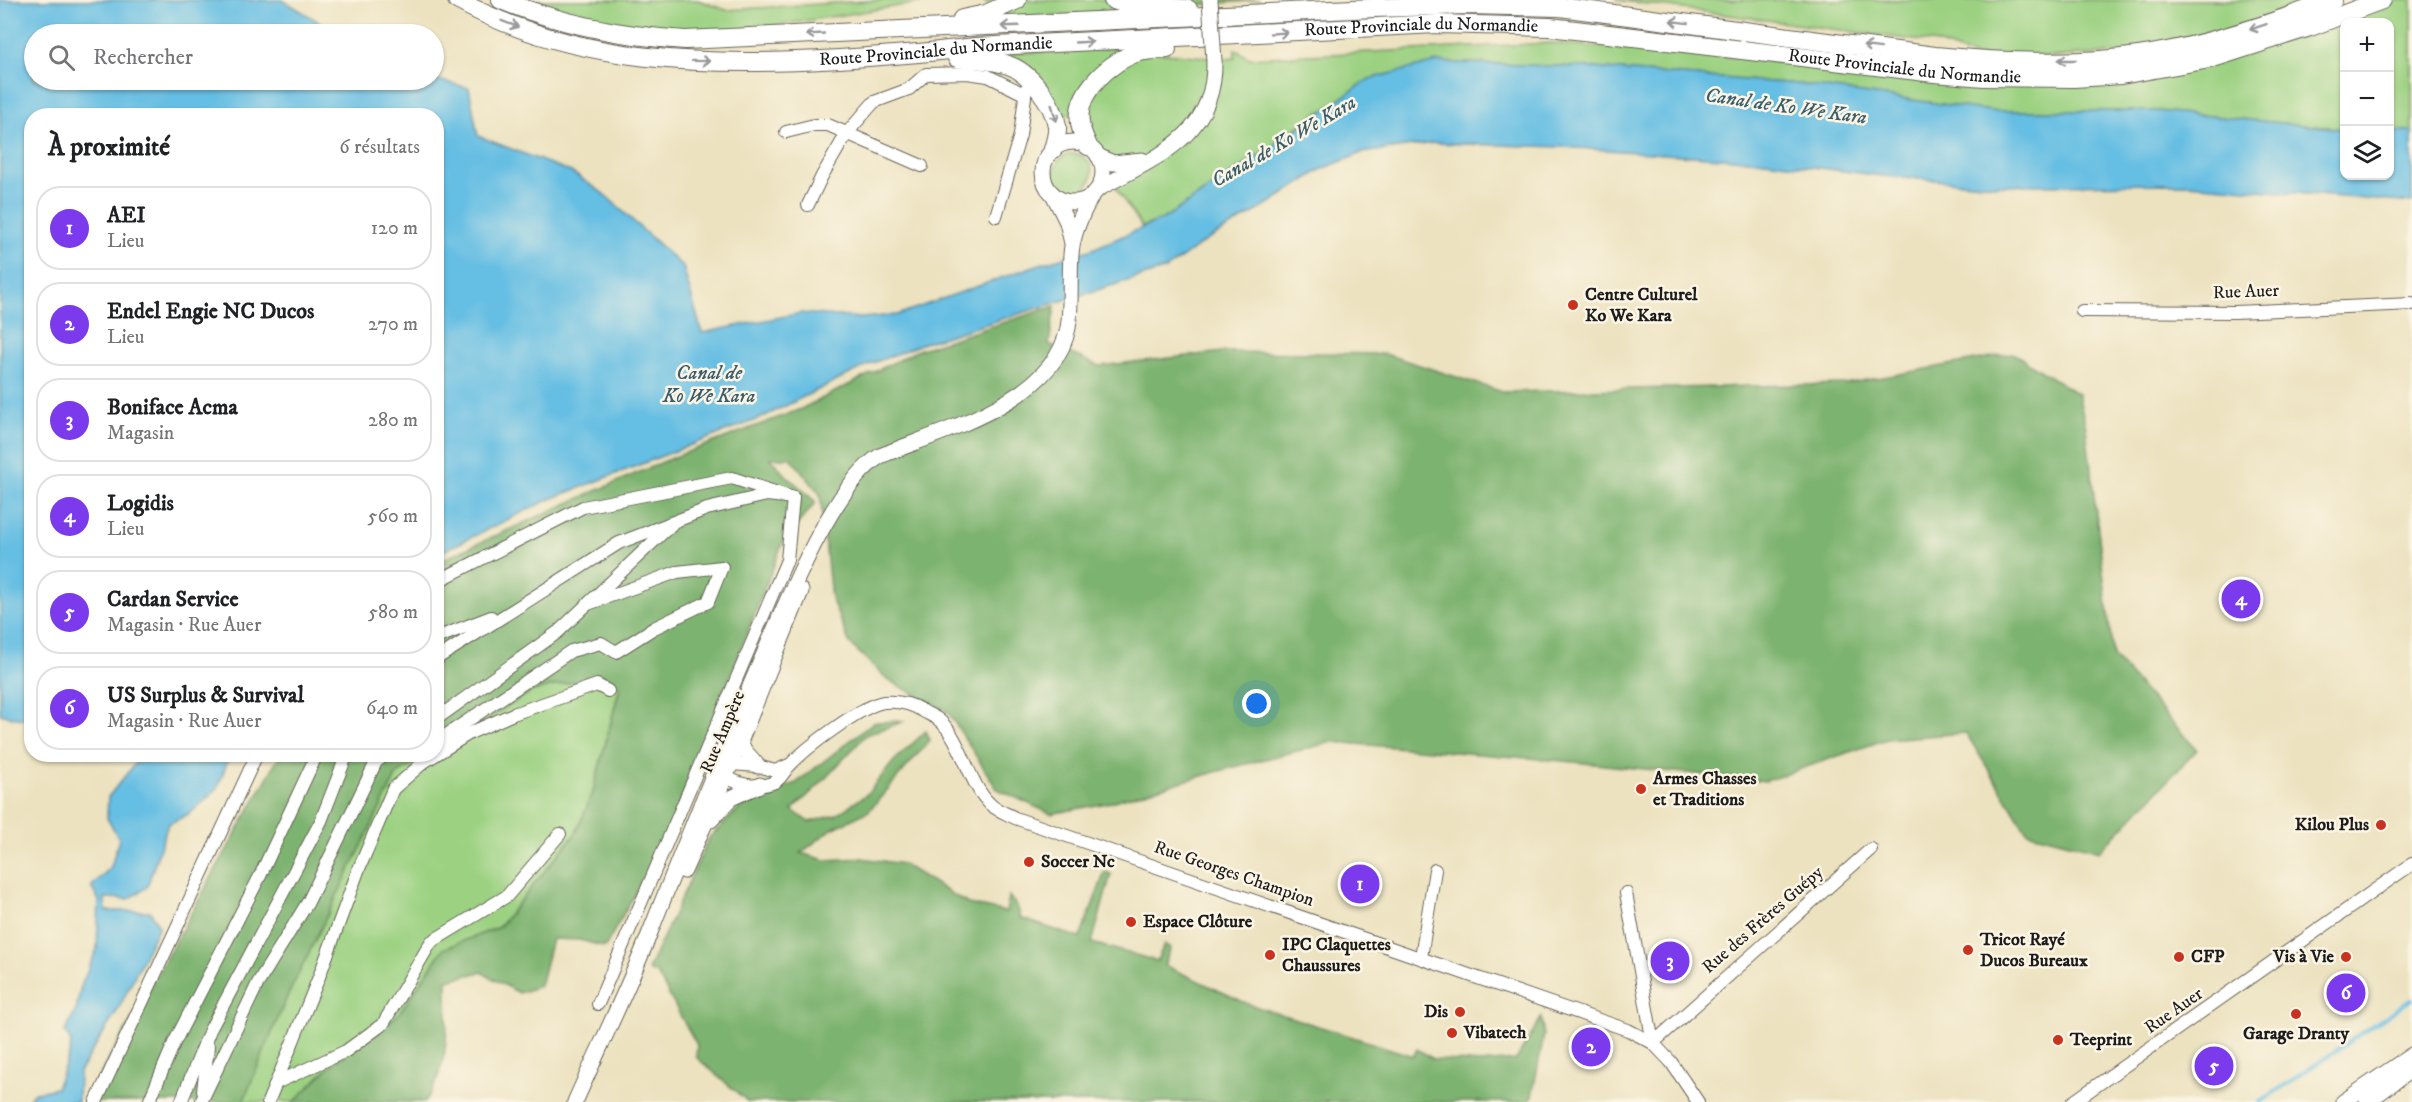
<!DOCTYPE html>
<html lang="fr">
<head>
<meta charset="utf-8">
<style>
  body { margin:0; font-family:"IM FELL DW Pica",serif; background:#f2f2f2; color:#202124 }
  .controls { position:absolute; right:18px; top:18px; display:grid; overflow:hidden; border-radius:12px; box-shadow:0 2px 4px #0004 }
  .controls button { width:54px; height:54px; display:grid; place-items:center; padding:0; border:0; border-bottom:2px solid #e0e0e0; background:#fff; color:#202124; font:30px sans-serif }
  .you { position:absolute; left:1257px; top:704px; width:21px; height:21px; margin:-15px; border:4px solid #fff; border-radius:50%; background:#1a73e8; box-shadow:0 0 0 9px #1a73e833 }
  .badge { display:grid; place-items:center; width:39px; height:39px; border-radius:50%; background:#7c3aed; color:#fff; font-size:20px; font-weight:700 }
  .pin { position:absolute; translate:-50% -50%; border:3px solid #fff; box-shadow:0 2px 6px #0006 }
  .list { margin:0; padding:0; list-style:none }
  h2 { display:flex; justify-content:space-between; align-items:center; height:78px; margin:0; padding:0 24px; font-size:26px }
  h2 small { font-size:20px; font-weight:400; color:#757577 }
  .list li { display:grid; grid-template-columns:39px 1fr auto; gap:18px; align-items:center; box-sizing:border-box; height:84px; margin:0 12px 12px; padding:0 12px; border:2px solid #e0e0e0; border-radius:24px }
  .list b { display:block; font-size:22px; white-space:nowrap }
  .list p { margin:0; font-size:20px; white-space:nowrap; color:#757577 }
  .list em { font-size:20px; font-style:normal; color:#757577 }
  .icon { flex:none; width:33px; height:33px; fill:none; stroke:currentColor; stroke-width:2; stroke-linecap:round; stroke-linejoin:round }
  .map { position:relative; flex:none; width:2412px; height:1102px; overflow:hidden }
  .search { position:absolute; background:#fff; box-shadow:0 2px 4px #0004; left:24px; top:24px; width:420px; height:66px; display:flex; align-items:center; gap:15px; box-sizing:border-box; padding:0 21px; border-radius:33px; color:#757577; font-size:22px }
  .panel { position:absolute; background:#fff; box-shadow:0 2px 4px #0004; left:24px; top:108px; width:420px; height:654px; border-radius:24px }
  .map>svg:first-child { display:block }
  .green { fill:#9cd182; stroke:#5c764f; stroke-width:1.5 }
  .forest { fill:#7db370; stroke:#4c6846; stroke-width:1.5 }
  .water { fill:#65bee3; stroke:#406d80; stroke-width:1.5 }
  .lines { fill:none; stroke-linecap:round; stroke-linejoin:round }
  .stream { stroke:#65bee3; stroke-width:4 }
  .minor-casing { stroke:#656155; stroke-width:14 }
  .major-casing { stroke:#656155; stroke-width:17 }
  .highway-casing { stroke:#656155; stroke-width:20 }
  .minor { stroke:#fff; stroke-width:12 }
  .major { stroke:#fff; stroke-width:15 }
  .highway { stroke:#fff; stroke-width:18 }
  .major-bridge-casing { stroke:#656155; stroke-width:17; stroke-linecap:butt }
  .major-bridge { stroke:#fff; stroke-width:15 }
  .oneway { stroke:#999 }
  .poi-dot { fill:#c8321e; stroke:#fcf5e5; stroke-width:2 }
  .labels { text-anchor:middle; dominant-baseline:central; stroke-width:5; stroke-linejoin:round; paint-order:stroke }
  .street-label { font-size:18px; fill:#1c1c1c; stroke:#fcf5e5 }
  .poi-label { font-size:18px; font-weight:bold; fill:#1c1c1c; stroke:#fcf5e5; text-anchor:start }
  .water-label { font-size:20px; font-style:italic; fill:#395d6c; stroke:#fcf5e5 }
</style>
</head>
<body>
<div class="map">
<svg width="2412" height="1102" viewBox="0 0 2412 1102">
  <rect width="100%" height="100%" fill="#fcf5e5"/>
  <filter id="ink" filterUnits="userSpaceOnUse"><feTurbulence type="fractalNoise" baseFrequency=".0167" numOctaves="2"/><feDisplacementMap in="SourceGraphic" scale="12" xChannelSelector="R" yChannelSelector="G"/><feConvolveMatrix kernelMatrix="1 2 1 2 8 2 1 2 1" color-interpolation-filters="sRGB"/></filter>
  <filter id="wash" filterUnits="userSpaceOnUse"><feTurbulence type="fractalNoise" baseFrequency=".008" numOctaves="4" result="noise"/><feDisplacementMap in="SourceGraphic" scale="24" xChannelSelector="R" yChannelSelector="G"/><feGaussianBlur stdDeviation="1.35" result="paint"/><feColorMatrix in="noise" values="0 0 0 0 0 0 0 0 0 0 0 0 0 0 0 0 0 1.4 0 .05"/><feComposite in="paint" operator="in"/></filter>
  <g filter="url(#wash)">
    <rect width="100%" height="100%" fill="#ece2c0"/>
    <g class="green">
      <polygon points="501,0 698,0 726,10 882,0 937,0 685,40"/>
      <polygon points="983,0 1260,0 1003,20"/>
      <polygon points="1616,0 2333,0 2166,51 1985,60 1937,43"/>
      <polygon points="2382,0 2412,0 2412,132 2390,132 2390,22 2344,22 2344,129 2158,111 1991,111 1798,84 1580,67 1437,62 1317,113 1247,164 1163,219 1142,227 1119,193 1077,114 1061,115 988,54 1116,48 1225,59 1235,58 1235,49 1249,58 1551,43 1984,77 2030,78"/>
      <circle cx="1073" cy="173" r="19"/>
      <polygon points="604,675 620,686 593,792 576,833 499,927 443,949 399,1014 325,1071 294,1102 243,1102 286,999 397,774 532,691"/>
    </g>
    <g class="forest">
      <path d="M1055 306 1049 344 1099 366 1223 352 1385 354 1503 392 1845 384 2013 353 2078 394 2086 428 2113 656 2197 750 2100 851 2027 832 1966 733 1887 739 1766 781 1564 761 1332 742 1219 771 1107 803 1051 814 997 789 948 712 888 680 850 644 831 598 820 494 791 458H770L787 476 816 502 783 542 667 837 605 947 580 940 552 939 540 986 519 993 481 972 447 980C447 1022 451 1066 425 1102H294L325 1071 399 1014 443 949 499 927 576 833 593 792 620 687 604 675 532 691 437 750V562L566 504 672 458 801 409 918 350Z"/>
      <polygon points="905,721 866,735 819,785 792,810 809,822 836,815 867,794 894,761 926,731 930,740 869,811 832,829 801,853 825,860 862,858 903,864 968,904 1006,912 1009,896 1018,908 1020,918 1080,938 1105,872 1111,874 1092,943 1157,961 1164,945 1171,948 1164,965 1248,1004 1413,1056 1417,1049 1433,1059 1480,1063 1516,1060 1541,1018 1544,1035 1532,1096 1527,1102 748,1102 696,1057 697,1045 657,974 648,970 709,838 739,808 796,783 874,722"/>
      <polygon points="280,755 429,755 397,774 286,999 243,1102 85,1102"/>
    </g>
    <g class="water">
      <polygon points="0,0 283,0 339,34 34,34 34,80 434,79 469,88 478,136 571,172 603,193 683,267 702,333 801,313 861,318 897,315 1040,264 1090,250 1163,219 1247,164 1369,79 1437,62 1580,67 1798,84 1991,111 2158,111 2344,129 2344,176 2390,176 2390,132 2412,132 2412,203 2189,184 1997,185 1883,176 1765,161 1563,147 1434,143 1362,153 1320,170 1264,207 1204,242 1166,269 924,343 868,365 761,418 548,500 437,554 436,116 32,116 32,718 21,719 0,714"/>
      <polygon points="142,755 230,755 217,789 189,814 168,824 147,887 129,899 105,898 106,911 150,911 159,926 119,1008 79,1072 78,1102 27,1102 33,1093 56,1088 70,1052 71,1041 65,1032 76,1010 81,986 97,949 99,900 91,887 111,867 119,839 107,818 108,797"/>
    </g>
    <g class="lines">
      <polyline class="stream" points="2260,1102 2412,999"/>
    </g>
  </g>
  <g filter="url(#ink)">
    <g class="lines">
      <defs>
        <g id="minor">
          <polyline points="786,132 814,125 828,125 922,166"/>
          <polyline points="808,205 822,176 847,133 874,102 909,89 926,74 967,73 988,76 1024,94"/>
          <polyline points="996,216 1020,135 1026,89"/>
          <polyline points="2082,311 2235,312 2412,304"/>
          <polyline points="436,582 583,507 732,478 793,498 767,495 707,509 619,543 436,659"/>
          <polyline points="436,638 491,617"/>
          <polyline points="436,719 558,632 671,525"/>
          <polyline points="436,742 571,651 601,643 616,652 654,628 708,602 722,567 677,572 588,604"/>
          <polyline points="724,766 731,764 758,766 775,771 789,765"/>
          <path d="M721 770C732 786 758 789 775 782 781 779 785 770 790 765 806 748 862 705 884 702 897 701 912 704 923 711 928 714 934 716 939 720 963 740 967 783 991 805 998 811 1008 814 1015 818L1628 1030 1653 1043 1671 1062 1698 1102"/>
          <polyline points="1626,893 1653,1043"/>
          <polyline points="1421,957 1435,870"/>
          <polyline points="598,1004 787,560 793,498"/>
          <polyline points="1653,1043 1871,849"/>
          <polyline points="276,1083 319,977 358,871 393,789 424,762 470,733 513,714 597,685 608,691"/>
          <polyline points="203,1091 208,1046"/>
          <polyline points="202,1100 258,983 308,902 376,762 386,754"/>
          <polyline points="96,1102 257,754"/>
          <polyline points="149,1102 174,1043 260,876 317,754"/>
          <polyline points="181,1102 210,1030 321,821 347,754"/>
          <polyline points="268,1102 276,1083 346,1051 383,1024 431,942 507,896 560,834"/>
          <polyline points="2073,1102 2412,864"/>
        </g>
        <g id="major">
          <circle cx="1073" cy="172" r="30"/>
          <polyline points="1098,156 1113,163 1142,160"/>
          <path d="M1098 189C1154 158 1216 137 1214 61"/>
          <polyline points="1053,194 1067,222 1072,243"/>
          <polyline points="740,741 744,750 758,766"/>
          <polyline points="711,820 731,798 760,785"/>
          <polyline points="684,871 731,764 801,591"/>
          <path d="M575 1102C599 1048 625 995 647 940 685 844 723 748 764 654 787 601 833 485 880 456 940 431 1054 402 1068 328 1072 304 1069 279 1071 255 1072 234 1082 213 1092 195"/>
          <polyline points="2343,1102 2412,1055"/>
          <polyline points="2367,1102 2412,1069"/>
        </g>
        <g id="highway">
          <path id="s1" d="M457 0C574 64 709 67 839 59 885 56 930 53 975 47L1437 24 1550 27 1934 73 1984 77 2074 78 2121 75 2210 59 2310 27 2382 0"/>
          <path d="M501 0C560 24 622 36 685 40L1374 8 1465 5 1560 7 1935 56C2011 63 2092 66 2167 51 2224 40 2279 21 2333 0"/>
          <polyline points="1113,0 1129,5 1188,9"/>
          <polyline points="962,19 986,14 1017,0"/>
          <path d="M957 58C974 59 992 59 1008 65 1030 72 1054 104 1057 126 1058 133 1055 142 1053 149"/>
          <path d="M1088 146C1085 139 1081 131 1080 123 1075 92 1112 60 1139 52 1148 50 1158 50 1167 49"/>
        </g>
      </defs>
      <use href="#minor" class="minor-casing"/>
      <use href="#major" class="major-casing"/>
      <use href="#highway" class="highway-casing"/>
      <use href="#minor" class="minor"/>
      <use href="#major" class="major"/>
      <use href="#highway" class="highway"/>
      <defs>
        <polyline id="major-bridge" points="1210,0 1214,61"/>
      </defs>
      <use href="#major-bridge" class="major-bridge-casing"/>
      <use href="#major-bridge" class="major-bridge"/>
    </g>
    <defs><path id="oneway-shaft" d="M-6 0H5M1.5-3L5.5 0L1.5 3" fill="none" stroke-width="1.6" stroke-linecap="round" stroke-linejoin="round" transform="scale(1.5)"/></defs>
    <g class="oneway">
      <use href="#oneway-shaft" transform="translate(1679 22) rotate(-173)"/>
      <use href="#oneway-shaft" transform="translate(510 24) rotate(21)"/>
      <use href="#oneway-shaft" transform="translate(1010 26) rotate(178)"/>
      <use href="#oneway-shaft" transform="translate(2258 27) rotate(161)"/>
      <use href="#oneway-shaft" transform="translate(1279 33) rotate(-3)"/>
      <use href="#oneway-shaft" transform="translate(815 34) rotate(177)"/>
      <use href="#oneway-shaft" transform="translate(1084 42) rotate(-3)"/>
      <use href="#oneway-shaft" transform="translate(1872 47) rotate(-173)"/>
      <use href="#oneway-shaft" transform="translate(2067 60) rotate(180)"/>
      <use href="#oneway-shaft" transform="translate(701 61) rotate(1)"/>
      <use href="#oneway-shaft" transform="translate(1054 113) rotate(74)"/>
    </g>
  </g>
  <g class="poi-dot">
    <circle cx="1573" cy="305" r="6"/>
    <circle cx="1641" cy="789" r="6"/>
    <circle cx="2381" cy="825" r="6"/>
    <circle cx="1029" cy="862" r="6"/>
    <circle cx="1131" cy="922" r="6"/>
    <circle cx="1968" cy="950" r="6"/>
    <circle cx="1270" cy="955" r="6"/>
    <circle cx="2179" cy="957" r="6"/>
    <circle cx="2346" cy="957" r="6"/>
    <circle cx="1460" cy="1012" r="6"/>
    <circle cx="2296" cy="1014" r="6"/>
    <circle cx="1452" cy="1033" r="6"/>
    <circle cx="2058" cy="1040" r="6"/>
  </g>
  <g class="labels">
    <g class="street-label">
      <text stroke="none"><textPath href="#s1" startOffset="975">Route Provinciale du Normandie</textPath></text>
      <text stroke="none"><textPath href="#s1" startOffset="489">Route Provinciale du Normandie</textPath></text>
      <text stroke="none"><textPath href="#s1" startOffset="1461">Route Provinciale du Normandie</textPath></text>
      <text transform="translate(2246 292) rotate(-2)">Rue Auer</text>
      <text transform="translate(723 732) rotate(-67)">Rue Ampère</text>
      <text transform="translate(1234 874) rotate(19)">Rue Georges Champion</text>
      <text transform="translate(1763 920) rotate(-41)">Rue des Frères Guépy</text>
      <text transform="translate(2174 1011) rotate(-35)">Rue Auer</text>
    </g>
    <g class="poi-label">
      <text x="1585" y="295">Centre Culturel<tspan x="1585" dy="21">Ko We Kara</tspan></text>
      <text x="1653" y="779">Armes Chasses<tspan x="1653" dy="21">et Traditions</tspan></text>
      <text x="2369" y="825" text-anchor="end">Kilou Plus</text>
      <text x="1041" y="862">Soccer Nc</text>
      <text x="1143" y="922">Espace Clôture</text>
      <text x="1980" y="940">Tricot Rayé<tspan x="1980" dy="21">Ducos Bureaux</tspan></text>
      <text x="1282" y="945">IPC Claquettes<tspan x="1282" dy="21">Chaussures</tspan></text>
      <text x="2191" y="957">CFP</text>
      <text x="2334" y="957" text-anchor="end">Vis à Vie</text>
      <text x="1448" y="1012" text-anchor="end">Dis</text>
      <text x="1464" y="1033">Vibatech</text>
      <text x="2296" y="1034" text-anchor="middle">Garage Dranty</text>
      <text x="2070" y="1040">Teeprint</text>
    </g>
    <g class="water-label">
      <text transform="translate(1786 107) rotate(8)">Canal de Ko We Kara</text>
      <text transform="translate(1284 142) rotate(-30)">Canal de Ko We Kara</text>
      <text x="709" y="373">Canal de<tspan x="709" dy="23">Ko We Kara</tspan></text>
    </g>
  </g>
</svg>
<div class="controls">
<button>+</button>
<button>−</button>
<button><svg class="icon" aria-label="layers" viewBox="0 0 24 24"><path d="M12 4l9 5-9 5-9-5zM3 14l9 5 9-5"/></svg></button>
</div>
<div class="you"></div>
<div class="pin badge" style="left:1360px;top:884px">1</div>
<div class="pin badge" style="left:1591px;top:1047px">2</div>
<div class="pin badge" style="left:1670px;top:961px">3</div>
<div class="pin badge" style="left:2241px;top:599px">4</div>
<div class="pin badge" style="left:2214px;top:1066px">5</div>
<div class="pin badge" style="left:2346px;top:993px">6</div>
<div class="search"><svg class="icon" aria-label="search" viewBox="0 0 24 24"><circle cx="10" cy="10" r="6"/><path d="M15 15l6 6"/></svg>Rechercher</div>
<section class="panel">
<h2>À proximité<small>6 résultats</small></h2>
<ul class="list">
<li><span class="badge">1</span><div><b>AEI</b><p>Lieu</p></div><em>120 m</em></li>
<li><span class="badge">2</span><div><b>Endel Engie NC Ducos</b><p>Lieu</p></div><em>270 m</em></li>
<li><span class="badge">3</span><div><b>Boniface Acma</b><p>Magasin</p></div><em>280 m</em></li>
<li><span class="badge">4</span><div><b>Logidis</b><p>Lieu</p></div><em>560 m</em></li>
<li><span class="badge">5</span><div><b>Cardan Service</b><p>Magasin · Rue Auer</p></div><em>580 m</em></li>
<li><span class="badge">6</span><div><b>US Surplus &amp; Survival</b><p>Magasin · Rue Auer</p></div><em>640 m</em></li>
</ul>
</section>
</div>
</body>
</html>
